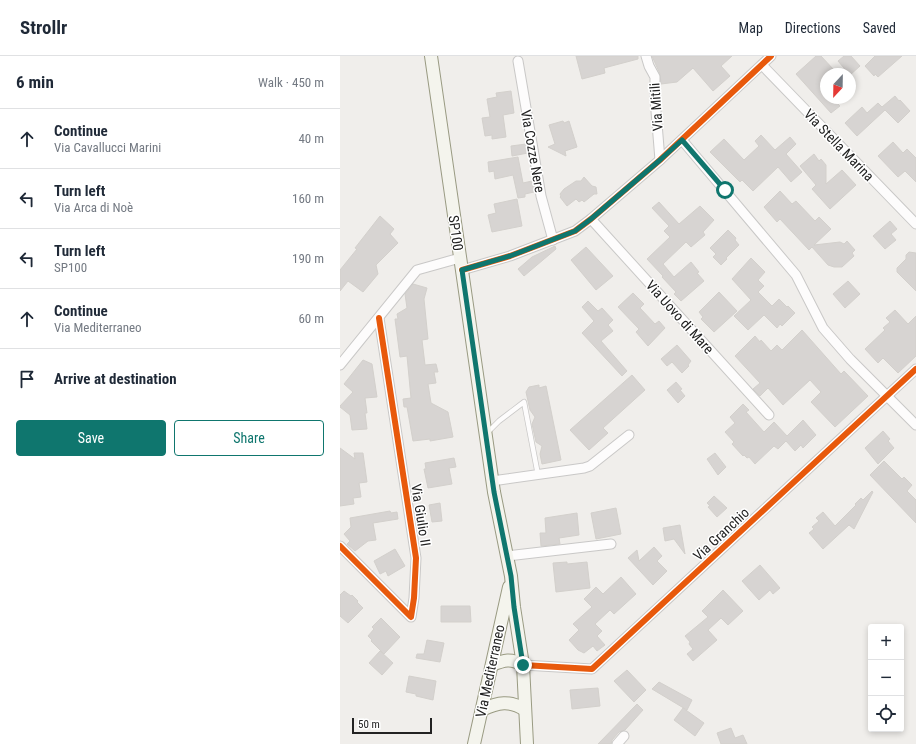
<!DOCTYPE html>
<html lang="en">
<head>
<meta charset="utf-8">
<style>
  body { margin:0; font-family:"Roboto Condensed",sans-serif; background:#f6f6f7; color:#1f2937 }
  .controls { position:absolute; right:12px; bottom:12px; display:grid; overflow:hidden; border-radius:4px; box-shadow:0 2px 6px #0003 }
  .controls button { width:36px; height:36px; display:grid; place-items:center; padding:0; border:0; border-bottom:1px solid #e0e1e3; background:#fff; color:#1f2937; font:20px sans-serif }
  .compass { position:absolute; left:480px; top:12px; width:36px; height:36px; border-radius:50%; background:#fff; box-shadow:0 2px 6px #0003; rotate:202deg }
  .scale { position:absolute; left:12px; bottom:10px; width:80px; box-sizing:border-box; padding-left:4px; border:2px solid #222; border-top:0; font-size:11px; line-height:14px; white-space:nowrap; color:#222; -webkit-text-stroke:3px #fff; paint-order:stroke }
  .stop { position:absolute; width:12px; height:12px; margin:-9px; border:3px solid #0f766e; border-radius:50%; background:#fff }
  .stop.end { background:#0f766e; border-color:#fff; box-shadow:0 1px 4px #0008 }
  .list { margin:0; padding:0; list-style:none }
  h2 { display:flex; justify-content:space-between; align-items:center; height:52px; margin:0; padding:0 16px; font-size:17px }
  h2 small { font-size:13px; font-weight:400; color:#747a83 }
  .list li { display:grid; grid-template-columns:26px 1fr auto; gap:12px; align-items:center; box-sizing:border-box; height:60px; padding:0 16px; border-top:1px solid #e0e1e3 }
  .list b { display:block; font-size:15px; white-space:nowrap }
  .list p { margin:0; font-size:13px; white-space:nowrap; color:#747a83 }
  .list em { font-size:13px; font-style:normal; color:#747a83 }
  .actions { display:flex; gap:8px; padding:12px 16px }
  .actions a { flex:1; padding:9px 0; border:1px solid #0f766e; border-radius:4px; text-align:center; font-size:14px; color:#0f766e }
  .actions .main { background:#0f766e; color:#fff }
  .icon { flex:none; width:22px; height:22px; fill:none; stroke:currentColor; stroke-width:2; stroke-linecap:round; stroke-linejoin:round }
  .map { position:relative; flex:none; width:576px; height:688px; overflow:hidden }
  header { display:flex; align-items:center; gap:24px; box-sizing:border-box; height:56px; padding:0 20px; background:#fff; border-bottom:1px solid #e0e1e3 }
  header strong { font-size:19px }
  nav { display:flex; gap:22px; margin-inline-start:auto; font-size:14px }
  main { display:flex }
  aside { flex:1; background:#fff }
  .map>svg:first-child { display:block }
  .building { fill:#d7d4d2; stroke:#d3d0cc }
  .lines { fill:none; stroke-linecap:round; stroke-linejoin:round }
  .service-casing { stroke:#c9c8c7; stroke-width:6 }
  .minor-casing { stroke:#c9c8c7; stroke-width:11 }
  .secondary-casing { stroke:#999a82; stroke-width:14 }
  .service { stroke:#fdfcfc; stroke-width:4.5 }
  .minor { stroke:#fdfcfc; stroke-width:9 }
  .secondary { stroke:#f4f4ed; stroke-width:12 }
  .cycleway-casing { stroke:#fff; stroke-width:8 }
  .cycleway { stroke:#e8590c; stroke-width:6 }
  .route { stroke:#0f766e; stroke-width:5 }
  .labels { text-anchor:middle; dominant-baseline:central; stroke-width:3; stroke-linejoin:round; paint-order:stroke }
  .street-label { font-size:14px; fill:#222; stroke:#fff }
</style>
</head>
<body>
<header>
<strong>Strollr</strong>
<nav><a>Map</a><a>Directions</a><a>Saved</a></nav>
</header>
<main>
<aside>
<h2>6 min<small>Walk · 450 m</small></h2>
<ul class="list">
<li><svg class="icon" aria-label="ahead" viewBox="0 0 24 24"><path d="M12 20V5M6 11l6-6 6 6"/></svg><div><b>Continue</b><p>Via Cavallucci Marini</p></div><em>40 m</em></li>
<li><svg class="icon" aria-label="left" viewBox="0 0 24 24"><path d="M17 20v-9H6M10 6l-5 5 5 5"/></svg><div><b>Turn left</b><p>Via Arca di Noè</p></div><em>160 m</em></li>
<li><svg class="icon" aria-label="left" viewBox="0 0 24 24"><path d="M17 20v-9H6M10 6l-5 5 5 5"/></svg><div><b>Turn left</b><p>SP100</p></div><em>190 m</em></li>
<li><svg class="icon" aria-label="ahead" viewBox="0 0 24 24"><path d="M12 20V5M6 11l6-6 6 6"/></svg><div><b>Continue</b><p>Via Mediterraneo</p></div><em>60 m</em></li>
<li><svg class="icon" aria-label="arrive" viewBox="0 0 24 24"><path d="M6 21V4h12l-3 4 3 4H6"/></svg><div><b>Arrive at destination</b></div></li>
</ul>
<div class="actions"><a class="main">Save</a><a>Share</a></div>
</aside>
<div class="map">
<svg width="576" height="688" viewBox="0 0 576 688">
  <rect width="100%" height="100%" fill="#f0eeeb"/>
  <g class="building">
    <polygon points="236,0 298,0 298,3 264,12 265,17 242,23"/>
    <polygon points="312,0 392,0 381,10 390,20 373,35 353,12 337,26 321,28 320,18"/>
    <polygon points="476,0 481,0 494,14 489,18 486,18 486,42 505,42 498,48 500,50 491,57 456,18"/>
    <polygon points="504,0 511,0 520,10 510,19 498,5"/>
    <polygon points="535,0 562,0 538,21 535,18 534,20 525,10"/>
    <polygon points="171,35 174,57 163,59 166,81 152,83 152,79 145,80 142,62 150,61 147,43 157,41 156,37"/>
    <polygon points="555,40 559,45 560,44 570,55 558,67 545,54 517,80 505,67 522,51 527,57 538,47 542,51"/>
    <polygon points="223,65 224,67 229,65 237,91 225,95 226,100 208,91 215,88 209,69"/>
    <polygon points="421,79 435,94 450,81 456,88 446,98 462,116 451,126 438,111 413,135 402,124 400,126 370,96 384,83 404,104 419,90 415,85"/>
    <polygon points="553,86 563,97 567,93 576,102 576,126 565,115 558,121 538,100"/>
    <polygon points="186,88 188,97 172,100 171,90"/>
    <polygon points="474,98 479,105 481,103 486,109 486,128 502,114 516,129 490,153 472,133 476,129 460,110"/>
    <polygon points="178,101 183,127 192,125 194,136 185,138 185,141 178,142 173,119 155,123 154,115 149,116 148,106"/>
    <polygon points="244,121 252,130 256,131 257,138 254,138 244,146 242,144 239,146 236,143 227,150 220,141 221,140 220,138 224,133 236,125 241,125"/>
    <polygon points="440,135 452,148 456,145 475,165 479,161 491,173 474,189 500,186 504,188 507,185 515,194 512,197 514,200 502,211 494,211 488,209 472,191 469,194 440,163 437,166 424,151"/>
    <polygon points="177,143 182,170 152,176 148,159 156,157 154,148"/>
    <polygon points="319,146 339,168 360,150 374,164 363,176 365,179 351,191 346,186 323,208 334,221 351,206 359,216 357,217 364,225 341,245 334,238 336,236 322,221 323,220 307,203 330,181 324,175 329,170 312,152"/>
    <polygon points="40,160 54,173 50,178 58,187 36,209 38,218 23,236 8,225 0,235 0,214 17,193 15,192"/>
    <polygon points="550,165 557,173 551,178 556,184 545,193 533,180"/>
    <polygon points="388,174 396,182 395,184 399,189 386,202 387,203 381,209 373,201 376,198 370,192"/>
    <polygon points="215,190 216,193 184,220 178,213 192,201"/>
    <polygon points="246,191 273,220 256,234 231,204"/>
    <polygon points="569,196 576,197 576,235 557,216 557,212 566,203 566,199"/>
    <polygon points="411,202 425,216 418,224 424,230 418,236 432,250 439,243 447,251 448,250 455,257 442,270 440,268 437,272 424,259 408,274 394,260 411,244 392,223"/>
    <polygon points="508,225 520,238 505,252 493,238"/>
    <polygon points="73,228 87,232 84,243 88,283 82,284 85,309 96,308 98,316 94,316 96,327 88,328 91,347 108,356 113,381 90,385 90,383 73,385 67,351 64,351 63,343 71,342 67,300 60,301 55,263 58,263 57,258 67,252 65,238"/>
    <polygon points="379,236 397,255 374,276 361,263 363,261 359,256"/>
    <polygon points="293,237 304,248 300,252 315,268 319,265 325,272 308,290 296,276 299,273 278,251"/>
    <polygon points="248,245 258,255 262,252 273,264 268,269 273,275 261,285 287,315 282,320 242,277 254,265 242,251"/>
    <polygon points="555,254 568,268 576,260 576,300 558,317 543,302 538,307 525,293 545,274 543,272 550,266 546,262"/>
    <polygon points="462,274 501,318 504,315 528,340 495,371 471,346 481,336 470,324 443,349 428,332 420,340 413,333 420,327 395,300 415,280 420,286 421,284 431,295 437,289 442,294"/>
    <polygon points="337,289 351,305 348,309 349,310 342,317 332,306 327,310 321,303"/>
    <polygon points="23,304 32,308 37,341 25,342 27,357 25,357 27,373 12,374 10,359 0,351 0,350 13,336 4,328"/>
    <polygon points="292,319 305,334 263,372 268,377 249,394 230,374"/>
    <polygon points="336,326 342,333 340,334 345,340 338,347 327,334"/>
    <polygon points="199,329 199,332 206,330 221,404 202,408 200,398 202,390 196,386 192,368 195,361 190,354 186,336 189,331"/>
    <polygon points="403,348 409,354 406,356 424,376 434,366 447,380 463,364 476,379 463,392 461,389 455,395 446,385 438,393 434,390 415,408 409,401 407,402 404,399 403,400 392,388 394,386 385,376 395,367 390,361"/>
    <polygon points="543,375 550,383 548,385 554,392 538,408 525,392"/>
    <polygon points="0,392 15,403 14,397 23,397 27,426 19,427 21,441 13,442 14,448 0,450"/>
    <polygon points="375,397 386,411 378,419 367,403"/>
    <polygon points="114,402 116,411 109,412 112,428 88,432 84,413 86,413 85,407"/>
    <polygon points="544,405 562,423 564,421 572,429 567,435 576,444 576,467 530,419"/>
    <polygon points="532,435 533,436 514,473 509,469 483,493 469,477 474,473 472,471 479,465 476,462 483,456 495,470 516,449 515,448 521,442 523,444"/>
    <polygon points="374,440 387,452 377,461 368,451 370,450 367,447"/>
    <polygon points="100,447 102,465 92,466 89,449"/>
    <polygon points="276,452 281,478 256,483 251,457"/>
    <polygon points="50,455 51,457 57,456 58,463 33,467 36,484 28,485 15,495 7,488 10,485 4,478 11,471 10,462"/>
    <polygon points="237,457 239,479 219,482 220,488 201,490 200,477 206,477 205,462"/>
    <polygon points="340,469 345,498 334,483 325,485 323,472"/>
    <polygon points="314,491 322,500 317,505 327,515 313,529 288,502 297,494 299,505"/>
    <polygon points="55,493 65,510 48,520 46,515 40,518 34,505"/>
    <polygon points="227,506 227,508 247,506 250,532 216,536 213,507"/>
    <polygon points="420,509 440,532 433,538 430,534 419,544 402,525"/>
    <polygon points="281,521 296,538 274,558 270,554 255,568 262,575 257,580 265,589 257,595 253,590 244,597 238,594 229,584 239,574 233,568 252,551 244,543 256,531 263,538"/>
    <polygon points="383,534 403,555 388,569 381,562 368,574 377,584 353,605 347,598 353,593 349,588 350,586 345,580 368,561 362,555"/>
    <polygon points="4,535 11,540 12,539 18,545 17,546 23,552 8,567 0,560 0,539"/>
    <polygon points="101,550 130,550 131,566 101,566"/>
    <polygon points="41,562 60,581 44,598 31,585 32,584 28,580 34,573 32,571"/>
    <polygon points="87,584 104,587 100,606 76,602 77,598 84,598"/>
    <polygon points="40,595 53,607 42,619 29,607"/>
    <polygon points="287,614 306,634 294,646 274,625"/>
    <polygon points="69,620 96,625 93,644 76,640 76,638 66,636"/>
    <polygon points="319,626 352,644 347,654 312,633"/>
    <polygon points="258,632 260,650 232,653 230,634"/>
    <polygon points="297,648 303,654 285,674 279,676 272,684 271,688 258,688"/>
    <polygon points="343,652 364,667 355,680 334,664"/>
    <polygon points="391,672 395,682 403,679 407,688 381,688 377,677"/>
  </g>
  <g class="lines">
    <defs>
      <polyline id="service" points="147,377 159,365 184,346 198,419"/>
      <g id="minor">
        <polyline points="306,0 309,10 315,21 315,43 320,104"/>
        <polyline points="178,5 201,140 213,184"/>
        <polyline points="422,9 576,168"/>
        <polyline points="342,84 456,219 483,272 510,303 576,369"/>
        <polyline points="251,163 429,359"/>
        <polyline points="122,214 170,200 235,175 251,163 320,104 431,0"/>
        <polyline points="0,309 77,214 120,202"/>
        <polyline points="152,425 244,412 250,410 289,379"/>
        <polyline points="0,490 71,561 74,542 76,502 39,262"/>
        <polyline points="167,500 271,488"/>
        <polyline points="183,609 252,613 576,313"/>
        <polyline points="277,688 284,680"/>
      </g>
      <g id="secondary">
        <polyline points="91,0 154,436 171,520 174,551 183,609 187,688"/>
        <path d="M152 609C164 604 171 602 183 609"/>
        <path d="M142 654C158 646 170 644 185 654"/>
        <polyline points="134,688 169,531"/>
      </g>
    </defs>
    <use href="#service" class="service-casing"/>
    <use href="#minor" class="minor-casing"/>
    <use href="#secondary" class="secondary-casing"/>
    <use href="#service" class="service"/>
    <use href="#minor" class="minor"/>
    <use href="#secondary" class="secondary"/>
    <defs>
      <g id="cycleway">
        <polyline points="122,214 170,200 235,175 251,163 320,104 431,0"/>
        <polyline points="0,490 71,561 74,542 76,502 39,262"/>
        <polyline points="183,609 252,613 576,313"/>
      </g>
    </defs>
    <use href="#cycleway" class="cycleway-casing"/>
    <use href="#cycleway" class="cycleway"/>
  </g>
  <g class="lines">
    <polyline class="route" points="183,609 174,551 171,520 154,436 122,214 170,200 235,175 251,163 320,104 342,84 385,134"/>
  </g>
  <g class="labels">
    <g class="street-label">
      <text transform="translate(316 51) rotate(-94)">Via Mitili</text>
      <text transform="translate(499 89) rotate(46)">Via Stella Marina</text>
      <text transform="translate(193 95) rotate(80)">Via Cozze Nere</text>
      <text transform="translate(116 177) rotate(82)">SP100</text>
      <text transform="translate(340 261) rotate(48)">Via Uovo di Mare</text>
      <text transform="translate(81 459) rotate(81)">Via Giulio II</text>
      <text transform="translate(381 478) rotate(-43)">Via Granchio</text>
      <text transform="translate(150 615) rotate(-78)">Via Mediterraneo</text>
    </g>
  </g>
</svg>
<div class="controls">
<button>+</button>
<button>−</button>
<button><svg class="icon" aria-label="locate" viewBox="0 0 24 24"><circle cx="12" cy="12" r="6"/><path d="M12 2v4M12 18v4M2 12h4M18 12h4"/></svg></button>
</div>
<svg class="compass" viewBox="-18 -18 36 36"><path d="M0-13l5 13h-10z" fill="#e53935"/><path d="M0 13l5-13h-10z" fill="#747a83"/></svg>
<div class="scale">50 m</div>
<div class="stop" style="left:385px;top:134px"></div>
<div class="stop end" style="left:183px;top:609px"></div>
</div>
</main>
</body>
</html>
